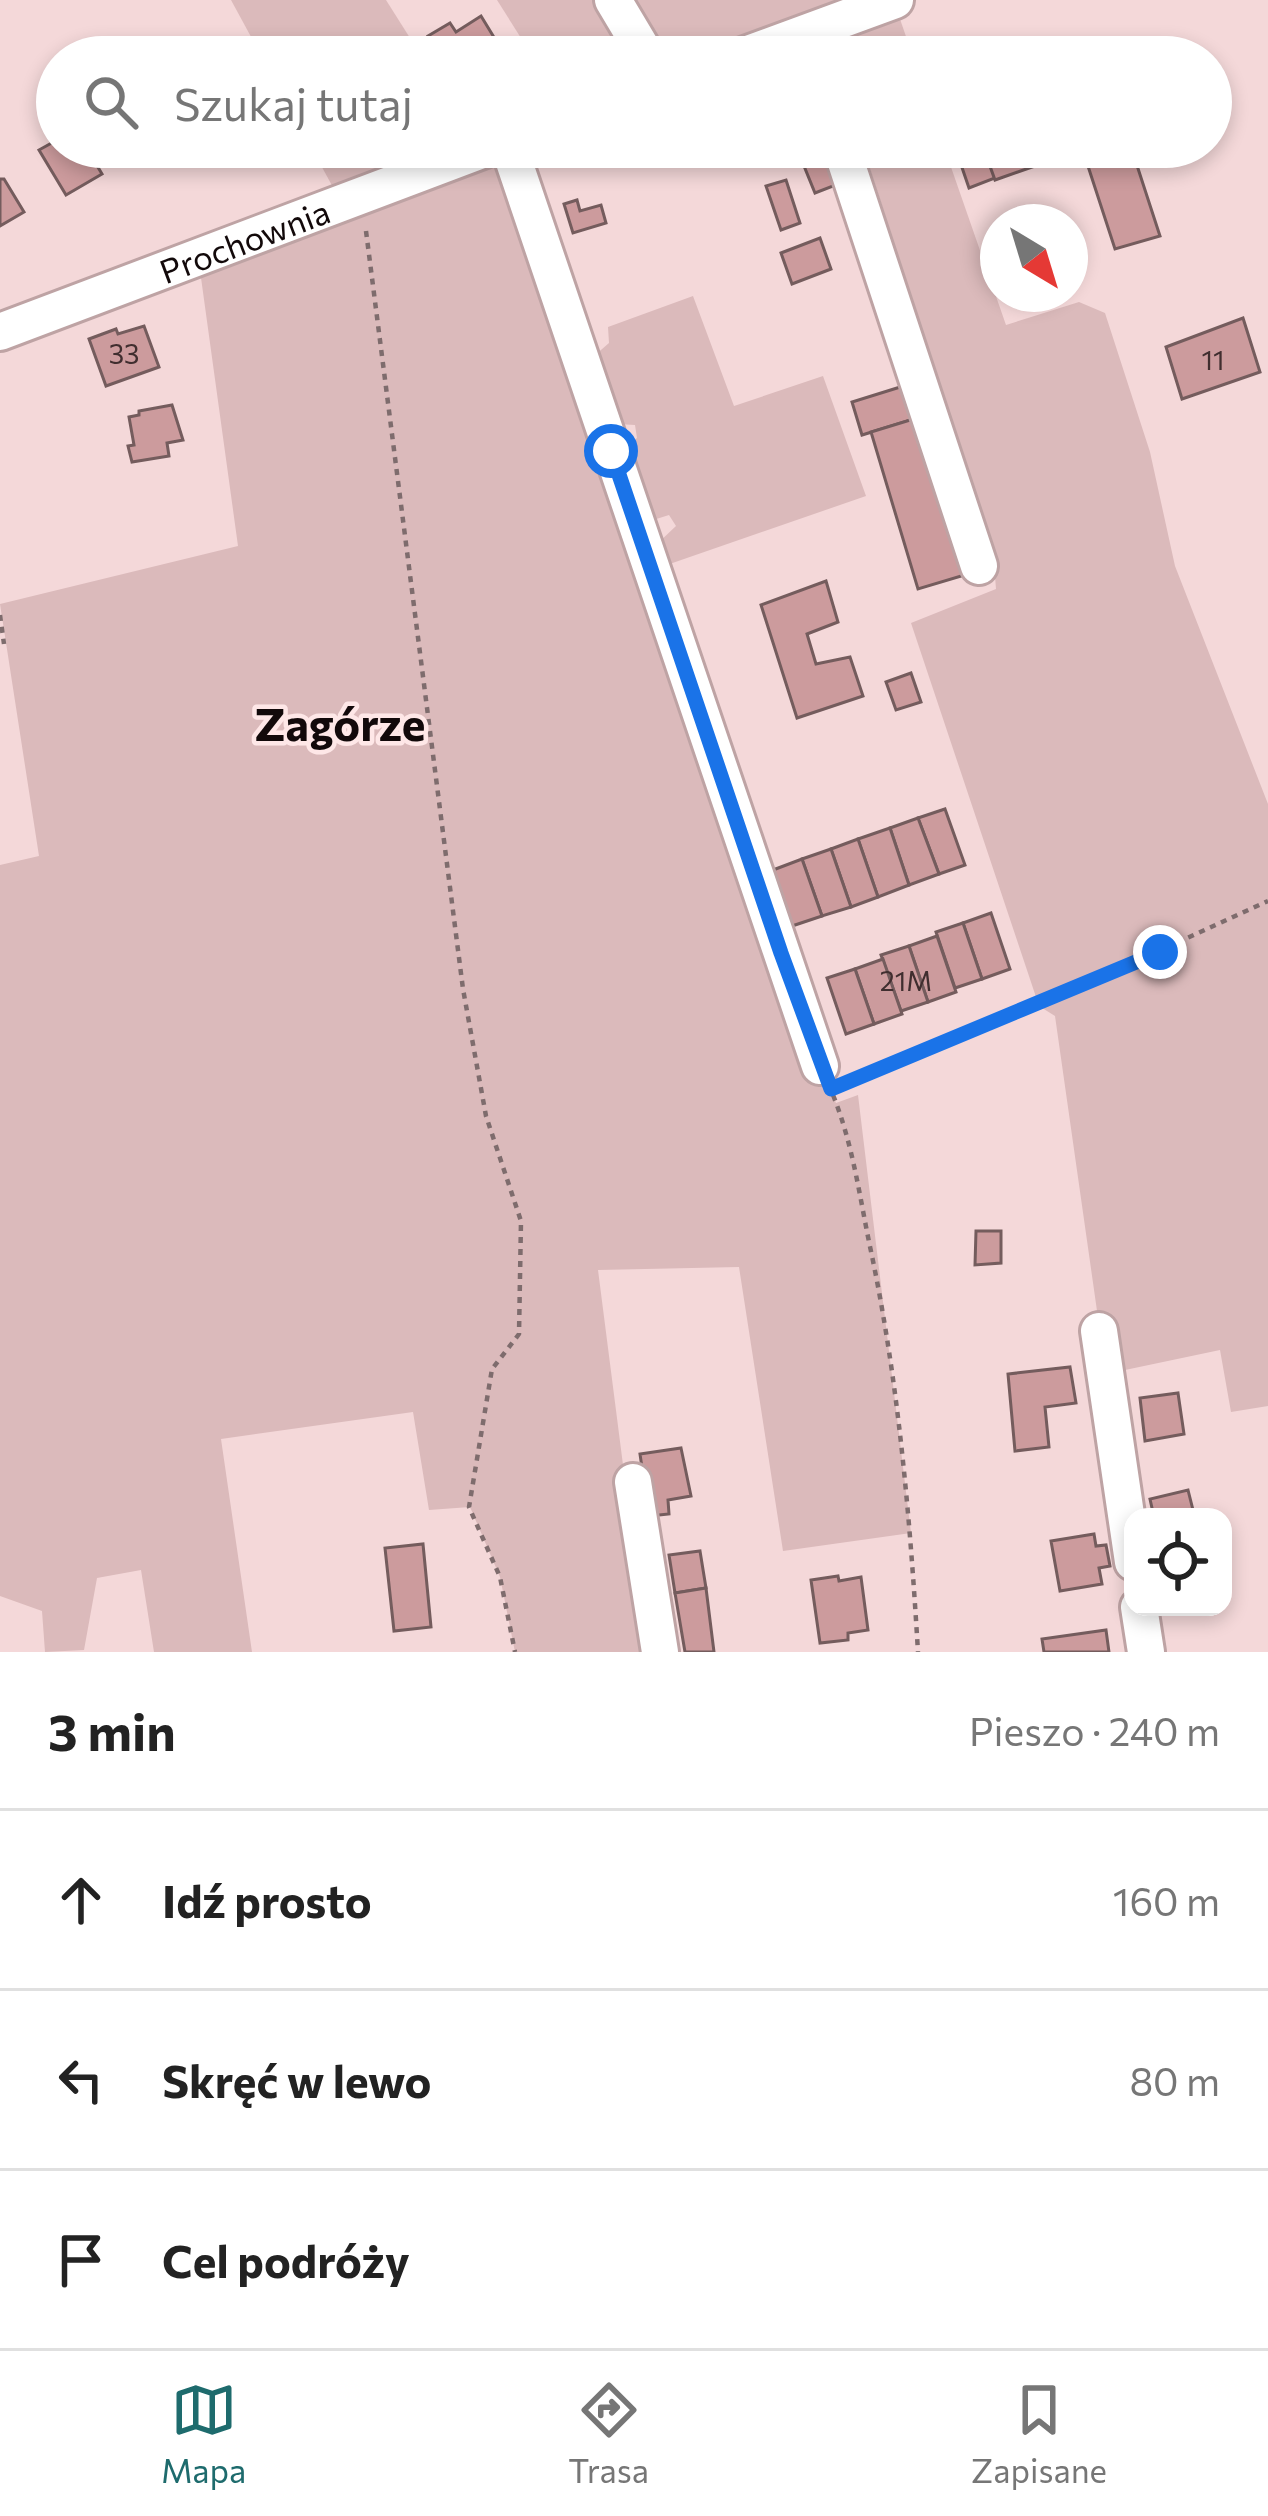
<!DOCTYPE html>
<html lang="pl">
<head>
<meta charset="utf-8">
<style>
  body { margin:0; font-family:Commissioner,sans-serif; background:#f6f6f6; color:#222 }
  .controls { position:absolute; right:36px; bottom:36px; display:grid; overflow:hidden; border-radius:24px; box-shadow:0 6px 18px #0003 }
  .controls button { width:108px; height:108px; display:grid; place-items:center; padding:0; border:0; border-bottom:3px solid #e0e0e0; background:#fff; color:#222; font:60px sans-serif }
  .compass { position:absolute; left:980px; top:204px; width:108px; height:108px; border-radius:50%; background:#fff; box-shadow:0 6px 18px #0003; rotate:142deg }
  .stop { position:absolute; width:36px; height:36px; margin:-27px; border:9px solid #1a73e8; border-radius:50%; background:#fff }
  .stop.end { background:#1a73e8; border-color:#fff; box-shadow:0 3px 12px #0008 }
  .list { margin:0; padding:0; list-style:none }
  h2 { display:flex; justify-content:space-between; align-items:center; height:156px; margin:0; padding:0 48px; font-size:51px }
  h2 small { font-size:39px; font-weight:400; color:#767676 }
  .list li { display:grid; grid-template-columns:78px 1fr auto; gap:36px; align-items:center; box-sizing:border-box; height:180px; padding:0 48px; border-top:3px solid #e0e0e0 }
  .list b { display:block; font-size:45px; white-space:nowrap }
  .list em { font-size:39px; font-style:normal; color:#767676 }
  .icon { flex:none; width:66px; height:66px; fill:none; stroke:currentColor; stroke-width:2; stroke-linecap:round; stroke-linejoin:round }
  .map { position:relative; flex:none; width:1268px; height:1652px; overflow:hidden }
  .search { position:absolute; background:#fff; box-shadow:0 6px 18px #0003; left:36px; right:36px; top:36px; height:132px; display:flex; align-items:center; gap:30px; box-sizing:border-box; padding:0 42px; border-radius:66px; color:#767676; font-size:45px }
  .sheet { height:696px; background:#fff }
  nav { display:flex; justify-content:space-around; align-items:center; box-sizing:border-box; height:168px; border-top:3px solid #e0e0e0; background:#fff; font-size:33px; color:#767676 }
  nav a { display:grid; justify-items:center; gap:6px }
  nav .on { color:#1e6b6d }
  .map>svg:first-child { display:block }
  .green { fill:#dbbabb }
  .building { fill:#cc9b9d; stroke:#745c5d; stroke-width:3 }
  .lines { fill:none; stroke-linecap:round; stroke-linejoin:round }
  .minor-casing { stroke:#bea3a4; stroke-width:42 }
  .path { stroke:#7e6c6d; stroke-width:4.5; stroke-dasharray:6 6; stroke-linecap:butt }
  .minor { stroke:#fff; stroke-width:36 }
  .route { stroke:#1a73e8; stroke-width:15 }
  .labels { text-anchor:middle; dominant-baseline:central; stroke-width:9; stroke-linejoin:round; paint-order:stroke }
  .number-label { font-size:27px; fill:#402e2f }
  .street-label { font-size:33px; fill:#12090a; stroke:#fee7e7 }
  .district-label { font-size:45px; font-weight:bold; fill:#12090a; stroke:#fee7e7 }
</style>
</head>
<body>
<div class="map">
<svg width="1268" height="1652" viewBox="0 0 1268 1652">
  <rect width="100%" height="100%" fill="#f4d8d9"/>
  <g class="green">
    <polygon points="231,0 386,0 422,57 262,57"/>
    <polygon points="497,0 852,0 702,57 533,57"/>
    <polygon points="900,19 913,57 835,57 831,45"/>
    <polygon points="311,147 451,147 335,191"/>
    <polygon points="490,147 820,1066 836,1103 858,1095 911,1533 783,1551 739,1267 598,1270 647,1652 515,1652 500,1577 470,1507 429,1510 413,1412 221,1439 252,1652 154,1652 141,1570 97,1578 84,1650 45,1652 42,1611 0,1596 0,865 39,856 0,604 238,546 198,256"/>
    <polygon points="863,147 944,147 1006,325 1079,302 1105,313 1150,452 1175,566 1268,804 1268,1406 1231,1412 1220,1350 1106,1374 1055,1016 1039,1006 911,623 996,589 993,551"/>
    <polygon points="693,296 734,406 823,376 866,496 661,567 656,545 676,526 669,515 650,521 621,450 637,438 635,425 617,424 594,356 609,343 608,327"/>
  </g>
  <g class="building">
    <polygon points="481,16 506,57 441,57 428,36 450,23 456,32"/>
    <polygon points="57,140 57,147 86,147 102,174 66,195 39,150"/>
    <polygon points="955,147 983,147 995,178 969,188"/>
    <polygon points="983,147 1029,147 1035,166 995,180"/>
    <polygon points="1131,147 1160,236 1115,249 1086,160"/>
    <polygon points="829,150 841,183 815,193 802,161"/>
    <polygon points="0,179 4,179 24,212 0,226"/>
    <polygon points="786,180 800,223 781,230 766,186"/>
    <polygon points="577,200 580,211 601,205 606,223 573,233 564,204"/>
    <polygon points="820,238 831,269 792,284 781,253"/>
    <polygon points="1243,318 1260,372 1182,399 1166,347"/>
    <polygon points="144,326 159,367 106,386 89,339 116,329 118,334"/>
    <polygon points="910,384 920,417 862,435 852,402"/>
    <polygon points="172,405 183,440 167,443 169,456 132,462 128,446 134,445 129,417 139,415 139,411"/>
    <polygon points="920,417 968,574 918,589 871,432"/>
    <polygon points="826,581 838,622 807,634 816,664 850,657 863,696 797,718 761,605"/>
    <polygon points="911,673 921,702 896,710 886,682"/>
    <polygon points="945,809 965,865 939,874 918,818"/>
    <polygon points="918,818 939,874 909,885 890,828"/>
    <polygon points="890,828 909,885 878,897 858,839"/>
    <polygon points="858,839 878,897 851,907 831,849"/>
    <polygon points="831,849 851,907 822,916 802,859"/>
    <polygon points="802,859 822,916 792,926 773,870"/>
    <polygon points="991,913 1010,969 982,979 963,923"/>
    <polygon points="963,923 982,979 955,988 936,932"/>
    <polygon points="937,936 956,992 928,1002 909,946"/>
    <polygon points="909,946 928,1002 901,1011 881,955"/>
    <polygon points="883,959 902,1014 874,1024 855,969"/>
    <polygon points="855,969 874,1024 846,1034 827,978"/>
    <polygon points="976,1231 1001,1231 1001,1263 975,1265"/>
    <polygon points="1070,1367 1076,1403 1045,1407 1049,1447 1015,1451 1008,1374"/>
    <polygon points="1178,1393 1184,1434 1145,1441 1140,1398"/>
    <polygon points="681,1448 691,1496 668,1500 669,1514 649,1516 640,1454"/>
    <polygon points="1188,1490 1193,1510 1154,1517 1150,1499"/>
    <polygon points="1094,1534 1096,1546 1106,1545 1110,1566 1099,1568 1102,1584 1060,1591 1051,1541"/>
    <polygon points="423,1544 431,1627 394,1631 385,1548"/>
    <polygon points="700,1551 706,1588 675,1593 669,1555"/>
    <polygon points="838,1576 839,1581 861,1577 868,1630 848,1633 848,1640 820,1643 811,1580"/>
    <polygon points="706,1588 714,1652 685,1652 675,1593"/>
    <polygon points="1106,1630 1109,1652 1044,1652 1042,1639"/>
  </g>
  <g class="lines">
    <defs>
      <g id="minor">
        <polyline points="613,0 647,57"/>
        <polyline points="740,57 895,0"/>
        <polyline points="509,147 820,1066"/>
        <polyline points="841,147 979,566"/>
        <path id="s1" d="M0 332 490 147"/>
        <polyline points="1099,1331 1133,1562"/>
        <polyline points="633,1482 660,1652"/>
        <polyline points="1139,1607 1146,1652"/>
      </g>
    </defs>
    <use href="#minor" class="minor-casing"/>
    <g class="path">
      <polyline points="366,231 463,989 486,1116 521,1221 519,1334 492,1369 469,1507 500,1577 515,1652"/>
      <polyline points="0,615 4,644"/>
      <polyline points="846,1083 1039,1006 1268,901"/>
      <path d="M833 1095C854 1147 860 1201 872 1256 899 1387 910 1519 918 1652"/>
    </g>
    <use href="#minor" class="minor"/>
  </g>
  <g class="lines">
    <polyline class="route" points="611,451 781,953 831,1089 1160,952"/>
  </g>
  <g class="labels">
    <g class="number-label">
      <text x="124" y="353">33</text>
      <text x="1213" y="359">11</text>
      <text x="906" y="980">21M</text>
    </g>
    <g class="street-label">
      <text stroke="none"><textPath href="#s1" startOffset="261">Prochownia</textPath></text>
    </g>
    <g class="district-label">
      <text x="340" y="722">Zagórze</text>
    </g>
  </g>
</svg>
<div class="controls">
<button><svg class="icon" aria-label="locate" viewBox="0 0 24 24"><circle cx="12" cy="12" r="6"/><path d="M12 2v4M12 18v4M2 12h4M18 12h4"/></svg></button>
</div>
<svg class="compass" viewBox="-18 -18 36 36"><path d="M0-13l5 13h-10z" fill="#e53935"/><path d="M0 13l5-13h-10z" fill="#767676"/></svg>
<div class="stop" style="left:611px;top:451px"></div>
<div class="stop end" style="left:1160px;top:952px"></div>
<div class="search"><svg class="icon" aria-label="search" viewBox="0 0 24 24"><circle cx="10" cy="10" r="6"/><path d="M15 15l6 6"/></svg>Szukaj tutaj</div>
</div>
<section class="sheet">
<h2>3 min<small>Pieszo · 240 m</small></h2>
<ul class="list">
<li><svg class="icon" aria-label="ahead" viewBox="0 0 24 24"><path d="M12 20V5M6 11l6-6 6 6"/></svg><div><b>Idź prosto</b></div><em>160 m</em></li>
<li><svg class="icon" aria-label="left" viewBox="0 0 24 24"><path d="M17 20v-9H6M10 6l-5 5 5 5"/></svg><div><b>Skręć w lewo</b></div><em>80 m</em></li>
<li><svg class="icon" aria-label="arrive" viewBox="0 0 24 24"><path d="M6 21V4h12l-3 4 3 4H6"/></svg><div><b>Cel podróży</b></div></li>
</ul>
</section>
<nav>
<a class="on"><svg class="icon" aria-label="map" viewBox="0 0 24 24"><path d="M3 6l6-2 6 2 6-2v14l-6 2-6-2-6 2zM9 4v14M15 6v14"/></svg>Mapa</a>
<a><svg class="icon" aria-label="directions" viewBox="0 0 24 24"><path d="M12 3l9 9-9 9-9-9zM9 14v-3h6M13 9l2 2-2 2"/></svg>Trasa</a>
<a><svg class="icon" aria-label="saved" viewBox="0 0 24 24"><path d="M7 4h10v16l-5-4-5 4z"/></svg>Zapisane</a>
</nav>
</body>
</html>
